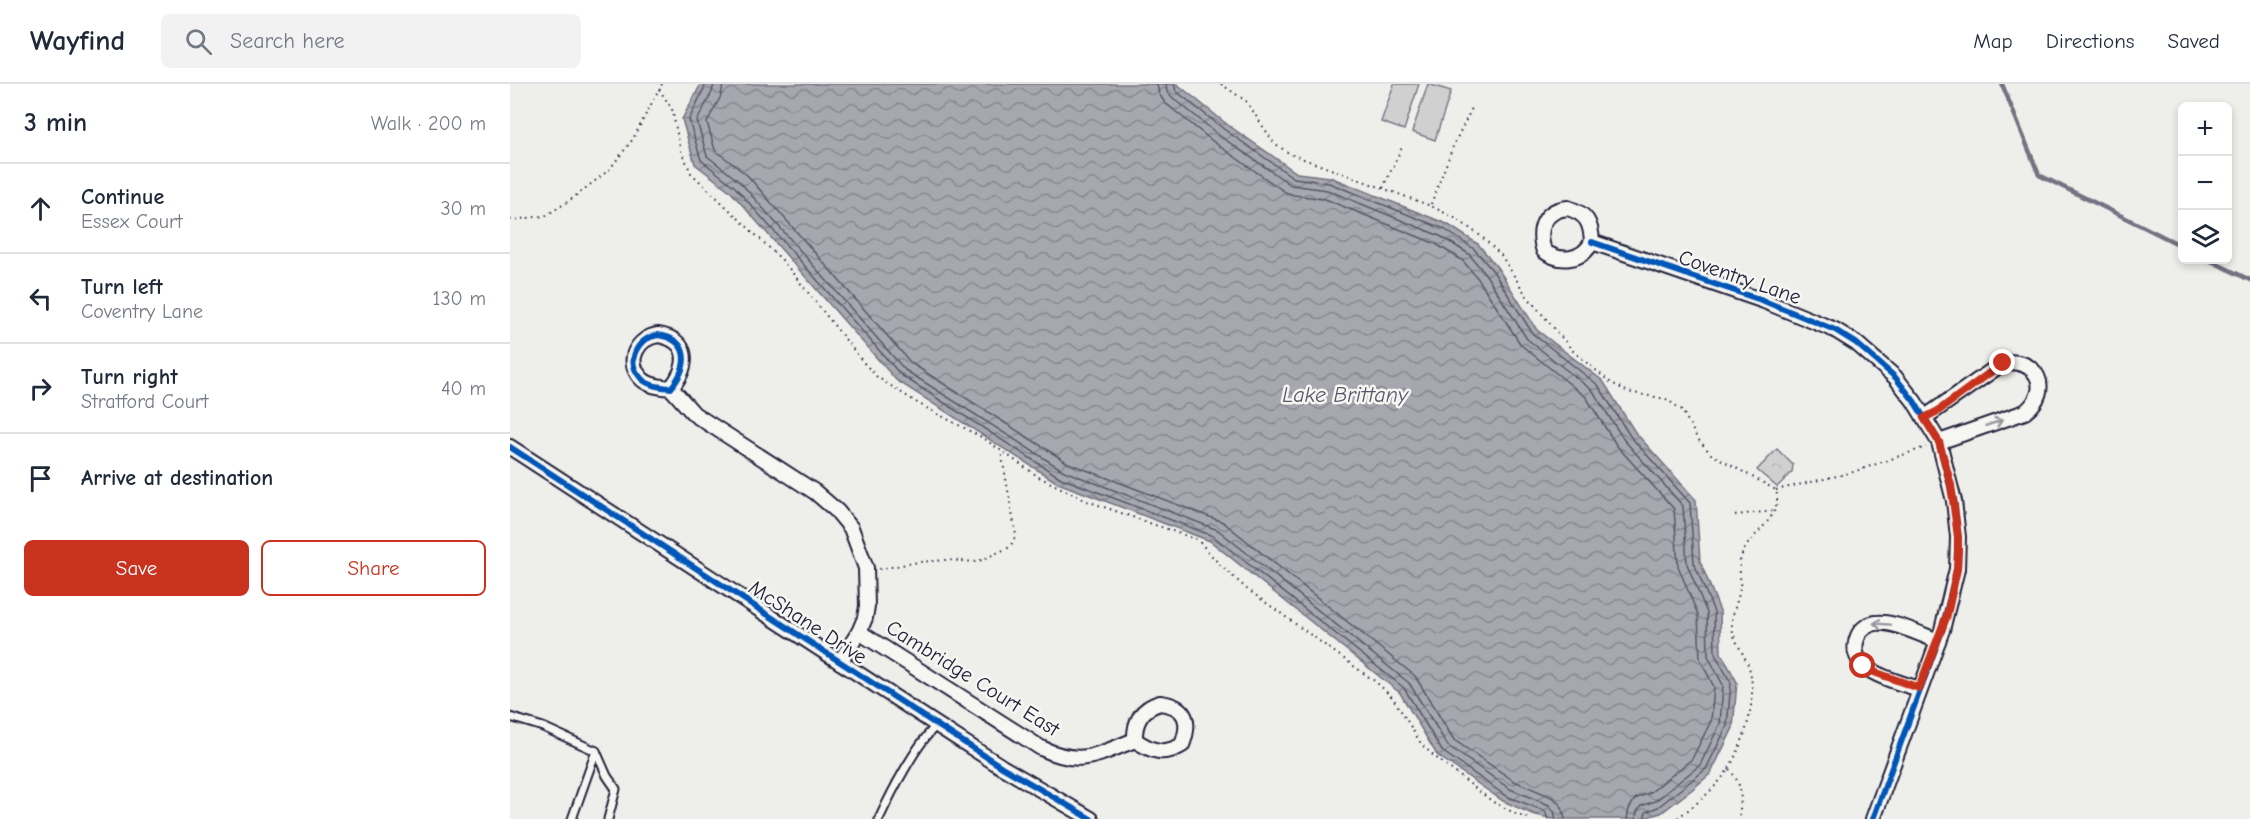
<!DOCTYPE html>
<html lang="en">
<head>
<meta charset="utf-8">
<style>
  body { margin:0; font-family:"Comic Neue",sans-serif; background:#f2f2f3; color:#1f2937 }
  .controls { position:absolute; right:18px; top:18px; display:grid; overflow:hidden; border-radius:9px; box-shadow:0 3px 9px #0003 }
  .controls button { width:54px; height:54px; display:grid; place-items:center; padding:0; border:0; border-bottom:2px solid #e0e1e3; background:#fff; color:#1f2937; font:30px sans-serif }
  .stop { position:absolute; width:18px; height:18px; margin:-14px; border:4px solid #c8321e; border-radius:50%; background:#fff }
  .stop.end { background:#c8321e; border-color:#fff; box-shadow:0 2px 6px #0008 }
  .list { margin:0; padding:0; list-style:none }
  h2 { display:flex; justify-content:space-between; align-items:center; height:78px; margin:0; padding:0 24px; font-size:26px }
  h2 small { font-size:20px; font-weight:400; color:#747a83 }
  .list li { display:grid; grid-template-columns:39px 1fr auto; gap:18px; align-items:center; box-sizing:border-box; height:90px; padding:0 24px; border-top:2px solid #e0e1e3 }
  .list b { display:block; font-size:22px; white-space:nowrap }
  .list p { margin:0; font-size:20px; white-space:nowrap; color:#747a83 }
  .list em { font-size:20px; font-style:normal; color:#747a83 }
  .actions { display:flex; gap:12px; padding:18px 24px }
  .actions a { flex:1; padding:14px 0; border:2px solid #c8321e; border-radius:9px; text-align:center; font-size:21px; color:#c8321e }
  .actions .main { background:#c8321e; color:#fff }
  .icon { flex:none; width:33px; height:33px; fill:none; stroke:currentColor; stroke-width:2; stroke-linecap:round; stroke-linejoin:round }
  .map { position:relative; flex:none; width:1740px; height:735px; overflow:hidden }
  header { display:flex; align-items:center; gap:36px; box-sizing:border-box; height:84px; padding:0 30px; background:#fff; border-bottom:2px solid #e0e1e3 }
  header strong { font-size:28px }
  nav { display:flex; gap:33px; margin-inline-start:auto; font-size:21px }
  .search { width:420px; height:54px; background:#f2f2f3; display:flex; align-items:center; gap:15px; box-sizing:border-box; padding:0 21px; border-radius:9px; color:#747a83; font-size:22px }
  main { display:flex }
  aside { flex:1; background:#fff }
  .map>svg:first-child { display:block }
  .forest { fill:url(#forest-crowns); stroke:#797986; stroke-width:1.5 }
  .pitch { fill:#d0d0d1; stroke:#797986; stroke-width:1.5 }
  .water { fill:url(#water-waves); stroke:#727281; stroke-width:1.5 }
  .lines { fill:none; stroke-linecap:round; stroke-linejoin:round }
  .shore { stroke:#575769; stroke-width:1.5 }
  .stream { stroke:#727281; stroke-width:4.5 }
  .lane-casing { stroke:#22223b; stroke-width:11 }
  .street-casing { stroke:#22223b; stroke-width:18 }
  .path { stroke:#22223b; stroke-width:2; stroke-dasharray:1.5 4.5; stroke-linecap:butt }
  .lane { stroke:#f6f6f2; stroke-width:7 }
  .street { stroke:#f6f6f2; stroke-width:14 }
  .cycleway-casing { stroke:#f6f6f2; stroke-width:10 }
  .cycleway { stroke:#0057b8; stroke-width:6 }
  .oneway { stroke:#9797a0 }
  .route { stroke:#c8321e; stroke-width:8 }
  .labels { text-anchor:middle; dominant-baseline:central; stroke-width:5; stroke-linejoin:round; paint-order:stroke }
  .street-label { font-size:21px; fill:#22223b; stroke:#f6f6f2 }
  .water-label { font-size:22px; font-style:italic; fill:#575769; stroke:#f6f6f2 }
</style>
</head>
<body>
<header>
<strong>Wayfind</strong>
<div class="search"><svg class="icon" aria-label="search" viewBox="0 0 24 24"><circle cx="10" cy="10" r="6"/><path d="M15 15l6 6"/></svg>Search here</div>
<nav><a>Map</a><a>Directions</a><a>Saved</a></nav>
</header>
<main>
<aside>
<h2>3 min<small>Walk · 200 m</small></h2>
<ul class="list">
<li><svg class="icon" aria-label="ahead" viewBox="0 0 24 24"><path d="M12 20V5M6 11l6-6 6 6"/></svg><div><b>Continue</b><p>Essex Court</p></div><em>30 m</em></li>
<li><svg class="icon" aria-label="left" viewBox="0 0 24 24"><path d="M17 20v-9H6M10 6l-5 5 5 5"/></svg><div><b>Turn left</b><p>Coventry Lane</p></div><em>130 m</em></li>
<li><svg class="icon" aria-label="right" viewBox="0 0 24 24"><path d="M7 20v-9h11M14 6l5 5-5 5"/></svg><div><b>Turn right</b><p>Stratford Court</p></div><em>40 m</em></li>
<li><svg class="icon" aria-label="arrive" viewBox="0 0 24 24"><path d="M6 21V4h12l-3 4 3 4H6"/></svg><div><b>Arrive at destination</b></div></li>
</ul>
<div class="actions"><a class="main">Save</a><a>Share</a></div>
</aside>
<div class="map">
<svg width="1740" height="735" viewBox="0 0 1740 735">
  <defs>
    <pattern id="forest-crowns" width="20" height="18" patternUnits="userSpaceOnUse" patternTransform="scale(1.5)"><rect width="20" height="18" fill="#d0d0d1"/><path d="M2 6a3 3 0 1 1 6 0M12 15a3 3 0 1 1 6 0" fill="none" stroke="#b2b2b4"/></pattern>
    <pattern id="water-waves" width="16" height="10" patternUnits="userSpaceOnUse" patternTransform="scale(1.5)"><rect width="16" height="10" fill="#a7a7af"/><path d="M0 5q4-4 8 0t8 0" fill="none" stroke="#888890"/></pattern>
  </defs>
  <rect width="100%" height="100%" fill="#eeeeeb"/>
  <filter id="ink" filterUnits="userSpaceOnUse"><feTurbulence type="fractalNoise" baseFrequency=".0167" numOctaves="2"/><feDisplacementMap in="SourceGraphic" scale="12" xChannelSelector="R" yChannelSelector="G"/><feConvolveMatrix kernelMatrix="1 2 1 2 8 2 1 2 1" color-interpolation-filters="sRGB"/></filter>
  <g filter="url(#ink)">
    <polygon class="forest" points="1267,365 1283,381 1282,388 1267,403 1247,386"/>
    <g class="pitch">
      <polygon points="884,0 909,0 894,46 871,38"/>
      <polygon points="918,0 941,7 925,56 902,48"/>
    </g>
    <polygon class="water" points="191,0 667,0 718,41 787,89 820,93 937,140 968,160 987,183 1027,246 1093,297 1125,348 1186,416 1190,477 1210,527 1211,569 1227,598 1223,644 1201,689 1184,704 1151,729 1130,735 1043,735 1022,730 993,717 927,671 890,609 700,457 548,399 386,296 220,107 185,80 172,35"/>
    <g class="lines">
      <g class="shore">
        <polyline points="196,0 179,36 191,76 225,103 391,291 551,394 703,452 894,604 932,667 996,712 1035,727 1038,735"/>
        <polyline points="204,0 202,8 187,37 197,72 230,98 395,286 554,387 708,446 899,599 938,662 1000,705 1039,721 1044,727 1046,735"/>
        <polyline points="213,0 211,12 197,38 205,66 237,91 401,279 558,379 713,438 905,592 944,656 1004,697 1044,714 1052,723 1055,735"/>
        <polyline points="647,0 649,10 655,19 705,59 775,108 784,111 815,115 926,160 953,177 969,196 1011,261 1076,313 1107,362 1164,425 1168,482 1188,531 1190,575 1204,603 1201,637 1182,675 1141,708 1125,715 1119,725 1117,735"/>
        <polyline points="656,0 657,7 662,13 710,52 781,101 817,106 930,152 959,170 976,191 1017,255 1083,307 1114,356 1173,422 1177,480 1197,529 1198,572 1213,601 1210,640 1190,681 1145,717 1131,722 1127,728 1126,735"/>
        <polyline points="664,0 666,7 715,46 784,94 819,99 934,145 964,165 983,187 1023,250 1088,301 1120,352 1180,419 1184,479 1204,528 1205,570 1221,599 1217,642 1196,685 1148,723 1136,728 1134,735"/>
      </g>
      <g class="stream">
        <polyline points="1492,0 1529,91 1672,162"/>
        <polyline points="1699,176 1740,196"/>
      </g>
      <defs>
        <g id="lane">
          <polyline points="0,633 33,643 86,667 62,735"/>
          <polyline points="86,667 97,692 106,705 98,735"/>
          <path d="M369 735C381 709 406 660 427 641"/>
        </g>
        <g id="street">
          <path d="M1058 124C1077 130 1081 139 1082 158 1072 177 1050 179 1034 167 1027 146 1033 126 1058 124Z"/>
          <polyline points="1082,158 1254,217 1325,246 1346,259 1385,293 1404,317 1429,358 1444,417 1448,453 1447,485 1432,546 1363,735"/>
          <path d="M148 251C181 256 179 282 161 304 151 303 137 302 130 293 115 276 128 254 148 251Z"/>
          <polyline points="161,304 184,330 305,408 327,427 341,444 356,484 357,522 355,534 349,548 330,578"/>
          <path d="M1414 334 1493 279C1526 273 1544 305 1515 328L1429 358"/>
          <polyline points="0,363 427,641 492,683 581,735"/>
          <path d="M349 548 531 664C572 683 586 671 625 656"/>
          <path d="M1409 605C1386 597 1333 587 1348 552 1351 545 1358 540 1366 539 1382 536 1412 551 1428 557"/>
          <path d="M650 619C677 622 681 638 672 661 654 672 641 667 625 656 624 637 632 624 650 619Z"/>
        </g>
      </defs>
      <use href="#lane" class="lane-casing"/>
      <use href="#street" class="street-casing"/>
      <g class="path">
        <polyline points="152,0 149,5 162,25 170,64 181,89 273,177 354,279 367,293 409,320 473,354 529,393 577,417 688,456 709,480 737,505 866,598 883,614 912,661 925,673 983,718 1008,731 1021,735"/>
        <path d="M711 0 736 17 764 59 780 70 921 122 947 135 972 153 991 171 1016 211 1064 268 1100 298 1118 308 1156 315 1172 326 1187 354 1201 370 1266 406C1274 437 1235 450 1230 477 1229 486 1231 496 1230 505 1228 517 1222 528 1222 541 1223 559 1236 570 1240 587 1247 618 1235 657 1219 684 1207 704 1184 722 1166 735"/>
        <polyline points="873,104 893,61"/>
        <polyline points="921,120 944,60 962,24"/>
        <polyline points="0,136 35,132 59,117 99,86 123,55 149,5"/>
        <polyline points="1266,406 1340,389 1416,363"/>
        <polyline points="1225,431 1264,427"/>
        <polyline points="369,485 409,478 436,476 467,478 500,463 506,451 491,367"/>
        <path d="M1219 685C1234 702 1231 713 1229 735"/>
      </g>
      <use href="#lane" class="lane"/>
      <use href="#street" class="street"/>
      <defs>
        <g id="cycleway">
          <polyline points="1082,158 1254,217 1325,246 1346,259 1385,293 1404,317 1429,358 1444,417 1448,453 1447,485 1432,546 1363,735"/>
          <path d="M148 251C181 256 179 282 161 304 151 303 137 302 130 293 115 276 128 254 148 251Z"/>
          <polyline points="0,363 427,641 492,683 581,735"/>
        </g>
      </defs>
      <use href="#cycleway" class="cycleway-casing"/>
      <use href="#cycleway" class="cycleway"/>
    </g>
    <defs><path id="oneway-shaft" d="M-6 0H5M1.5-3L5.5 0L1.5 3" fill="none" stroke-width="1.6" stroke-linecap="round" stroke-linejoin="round" transform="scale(1.5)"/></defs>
    <g class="oneway">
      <use href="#oneway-shaft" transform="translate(1484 339) rotate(-19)"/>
      <use href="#oneway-shaft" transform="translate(1372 540) rotate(-176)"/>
    </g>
  </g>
  <g class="lines" filter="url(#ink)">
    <polyline class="route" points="1353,582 1364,588 1409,604 1437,531 1447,485 1448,468 1448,453 1441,401 1429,358 1414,334 1428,327 1493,279"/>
  </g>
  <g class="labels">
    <g class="street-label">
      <text transform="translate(1230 193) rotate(19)">Coventry Lane</text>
      <text transform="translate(298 538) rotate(33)">McShane Drive</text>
      <text transform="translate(463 594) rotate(32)">Cambridge Court East</text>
    </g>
    <g class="water-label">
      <text x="835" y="311">Lake Brittany</text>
    </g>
  </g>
</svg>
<div class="controls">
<button>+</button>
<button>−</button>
<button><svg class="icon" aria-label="layers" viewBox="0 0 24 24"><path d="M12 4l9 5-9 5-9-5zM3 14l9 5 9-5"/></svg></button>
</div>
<div class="stop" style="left:1353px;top:582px"></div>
<div class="stop end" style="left:1493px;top:279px"></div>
</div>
</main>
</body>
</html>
